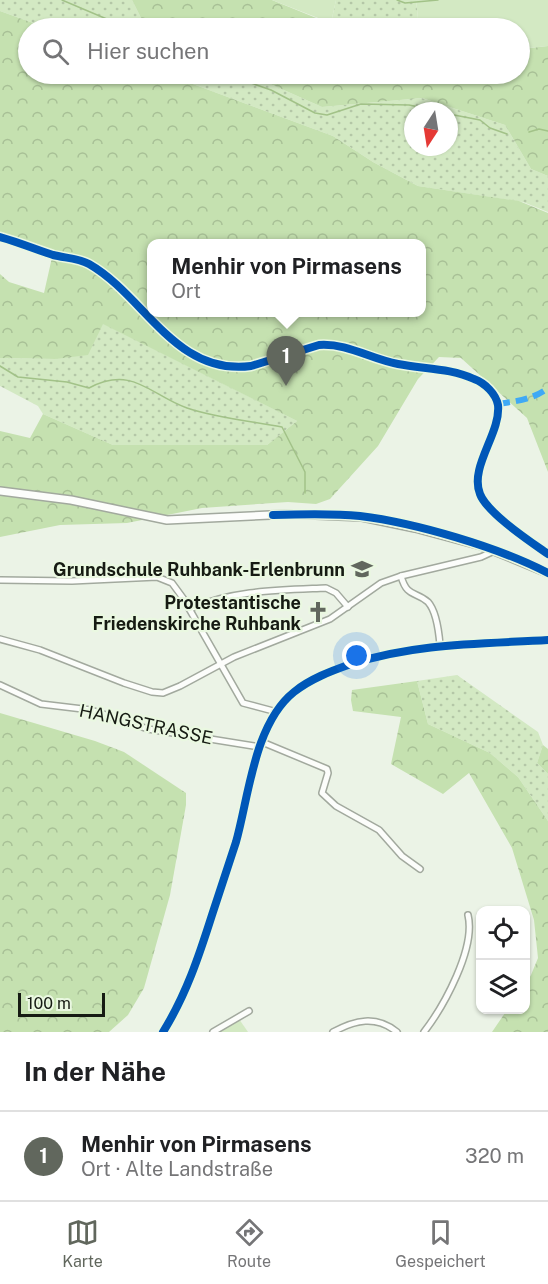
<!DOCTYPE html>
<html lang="de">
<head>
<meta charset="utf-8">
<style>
  body { margin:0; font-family:"Public Sans",sans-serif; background:#f2f2f2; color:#202124 }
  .controls { position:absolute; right:18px; bottom:18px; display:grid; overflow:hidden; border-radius:12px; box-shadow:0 2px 4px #0004 }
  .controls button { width:54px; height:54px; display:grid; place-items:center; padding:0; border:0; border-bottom:2px solid #e0e0e0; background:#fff; color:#202124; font:30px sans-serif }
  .compass { position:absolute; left:404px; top:102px; width:54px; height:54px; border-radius:50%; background:#fff; box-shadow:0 2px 4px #0004; rotate:192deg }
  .scale { position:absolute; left:18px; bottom:15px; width:87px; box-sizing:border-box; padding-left:6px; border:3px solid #161b13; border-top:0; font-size:16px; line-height:21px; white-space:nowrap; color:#161b13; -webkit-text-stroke:4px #eaf8e1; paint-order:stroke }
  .you { position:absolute; left:357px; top:656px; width:21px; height:21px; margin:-15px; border:4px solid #fff; border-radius:50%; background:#1a73e8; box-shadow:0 0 0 9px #1a73e833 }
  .badge { display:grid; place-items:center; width:39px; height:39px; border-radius:50%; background:#61675d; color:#fff; font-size:20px; font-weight:700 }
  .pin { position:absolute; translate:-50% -50px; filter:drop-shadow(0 2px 3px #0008) }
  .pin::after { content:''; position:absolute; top:32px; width:21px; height:18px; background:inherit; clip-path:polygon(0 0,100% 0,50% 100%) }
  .popup { position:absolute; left:147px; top:239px; width:279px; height:78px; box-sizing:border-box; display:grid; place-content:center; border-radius:12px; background:#fff; filter:drop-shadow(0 2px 4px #0005); font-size:20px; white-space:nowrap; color:#757577 }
  .popup b { font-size:22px; color:#202124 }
  .popup::after { content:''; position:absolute; left:50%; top:100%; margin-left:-12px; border:12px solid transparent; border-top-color:#fff }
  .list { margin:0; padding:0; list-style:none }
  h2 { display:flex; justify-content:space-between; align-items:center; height:78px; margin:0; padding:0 24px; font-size:26px }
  h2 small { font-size:20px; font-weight:400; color:#757577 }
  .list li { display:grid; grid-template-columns:39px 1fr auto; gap:18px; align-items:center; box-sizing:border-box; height:90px; padding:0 24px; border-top:2px solid #e0e0e0 }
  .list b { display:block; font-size:22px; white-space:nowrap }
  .list p { margin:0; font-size:20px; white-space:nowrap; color:#757577 }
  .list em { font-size:20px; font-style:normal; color:#757577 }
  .icon { flex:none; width:33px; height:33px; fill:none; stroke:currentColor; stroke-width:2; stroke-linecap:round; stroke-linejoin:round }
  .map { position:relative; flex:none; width:548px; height:1032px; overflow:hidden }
  .search { position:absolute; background:#fff; box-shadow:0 2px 4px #0004; left:18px; right:18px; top:18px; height:66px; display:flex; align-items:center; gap:15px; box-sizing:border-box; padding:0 21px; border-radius:33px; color:#757577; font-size:22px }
  .sheet { height:168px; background:#fff }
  nav { display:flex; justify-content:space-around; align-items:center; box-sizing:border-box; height:84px; border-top:2px solid #e0e0e0; background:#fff; font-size:16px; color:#757577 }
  nav a { display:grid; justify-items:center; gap:3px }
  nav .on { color:#61675d }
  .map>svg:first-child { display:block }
  .grass { fill:url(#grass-dots); fill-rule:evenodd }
  .forest { fill:url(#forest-crowns); fill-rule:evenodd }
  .green { fill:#d3e9c3 }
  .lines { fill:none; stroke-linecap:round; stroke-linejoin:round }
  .stream { stroke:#a2c288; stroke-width:1.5 }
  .street-casing { stroke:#a2a99e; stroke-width:8 }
  .secondary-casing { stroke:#a2a99e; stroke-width:10 }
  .street { stroke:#fcfdfb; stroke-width:5 }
  .secondary { stroke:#fcfdfb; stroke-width:7 }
  .quiet { stroke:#3fa9f5; stroke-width:6; stroke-dasharray:12 6; stroke-linecap:butt }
  .cycleway-casing { stroke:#eaf8e1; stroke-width:11 }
  .cycleway { stroke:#0057b8; stroke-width:8 }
  .labels { text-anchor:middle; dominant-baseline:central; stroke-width:4.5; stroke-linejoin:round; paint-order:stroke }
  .poi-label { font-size:18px; font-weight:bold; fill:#161b13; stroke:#eaf8e1; text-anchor:end }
  .street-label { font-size:18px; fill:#161b13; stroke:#eaf8e1 }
</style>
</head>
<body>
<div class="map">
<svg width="548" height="1032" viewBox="0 0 548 1032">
  <defs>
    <pattern id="grass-dots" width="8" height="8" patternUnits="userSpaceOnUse" patternTransform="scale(1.5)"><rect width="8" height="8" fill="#d3e9c3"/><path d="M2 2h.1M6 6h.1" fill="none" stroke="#b4c7a7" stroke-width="1.8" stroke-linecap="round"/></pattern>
    <pattern id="forest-crowns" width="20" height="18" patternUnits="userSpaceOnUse" patternTransform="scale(1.5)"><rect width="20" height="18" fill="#c5e1b0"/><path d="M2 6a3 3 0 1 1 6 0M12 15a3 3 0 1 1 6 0" fill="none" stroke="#a8c096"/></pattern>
  </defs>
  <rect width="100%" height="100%" fill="#ebf3e6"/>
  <g class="grass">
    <polygon points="0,0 132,0 146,28 47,28 0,11"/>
    <polygon points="336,0 416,0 419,28 341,28 331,23"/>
    <path d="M166 74H248L322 107 422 98 505 125 531 169 548 176V212L523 202 418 186 373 162 333 136ZM413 111H449V147H413Z"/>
    <polygon points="103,323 297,421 267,445 113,445 43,414 38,406 0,386 0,358 55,359"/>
    <polygon points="457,675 538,732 543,745 537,763 548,774 548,821 518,777 490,753 428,724 417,681"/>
  </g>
  <g class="forest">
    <polygon points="132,0 272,0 341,28 146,28"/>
    <path d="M0 11 47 28H28V74H166L333 136 373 162 418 186 519 201 548 213V472L527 418 461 358 439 357 418 379 378 446 330 499 316 504 288 502 202 508 127 523 60 525 0 537V431L30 438 43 414 113 445H267L297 421 103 324 88 355 55 359 0 358V274L9 282 44 293 53 253 0 235ZM151 243H421V312H151Z"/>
    <polygon points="548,46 548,176 531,169 505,125 422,98 322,107 248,74 520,74 520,49"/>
    <polygon points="417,681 428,724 490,753 518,777 548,821 548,1032 492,1032 507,1010 526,1010 526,984 531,975 538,958 534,920 512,848 469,773 443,794 391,764 401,717 353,711 351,700 352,690"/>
    <polygon points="0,713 95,741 124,752 186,793 186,805 170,895 144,988 128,1015 109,1032 0,1032"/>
    <polygon points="543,745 548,749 548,774 537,763"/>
  </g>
  <g class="green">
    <polygon points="272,0 336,0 331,23"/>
    <polygon points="416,0 548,0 548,46 520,49 520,28 419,28"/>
    <polygon points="239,1019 248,1032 217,1032"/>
  </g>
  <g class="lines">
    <g class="stream">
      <polyline points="62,0 128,28"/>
      <polyline points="397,0 405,3 438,0"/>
      <polyline points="225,74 271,90 315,113 327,115 361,104 409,105 439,111"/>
      <polyline points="449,114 480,120 490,128 507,134"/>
      <polyline points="529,132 539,129 548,131"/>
      <path d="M0 366 18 377 67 382 89 388C133 365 150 395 187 408 217 418 251 421 282 427L305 472V493"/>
    </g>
    <defs>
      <g id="street">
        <path d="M0 237C18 242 35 249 53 255 65 258 78 258 89 264 145 296 175 376 251 366L319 345C348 343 370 359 398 364 423 369 451 368 474 379 485 383 496 394 498 405 501 433 469 467 480 494 487 513 531 542 548 554"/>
        <path d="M401 576C407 598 416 591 428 602 437 612 439 633 440 645"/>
        <polyline points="0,580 72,581 157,577 172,583 183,598 243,703 277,712"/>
        <path d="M190 609C232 590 280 590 326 588L336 593 348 607"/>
        <polyline points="0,639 40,650 124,683 152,692 163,693 180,686 234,657 330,619 381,583 401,576 481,557 494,551"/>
        <polyline points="0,685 41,704 91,710 148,729 260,747"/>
        <polyline points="262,742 327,769 328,773 322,793 336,806 379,830 402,856 420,869"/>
        <path d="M163 1032C186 995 199 956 212 915 220 891 228 867 236 842 249 796 254 724 294 692 310 679 331 671 351 664 416 643 480 644 548 640"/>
        <polyline points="213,1032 249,1011"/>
        <path d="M333 1032C355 1020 376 1015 397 1032"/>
        <path d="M424 1032C444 1006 476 948 468 915"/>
      </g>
      <polyline id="secondary" points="0,491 71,500 167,520 292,514 362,517 415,528 482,546 548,573"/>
    </defs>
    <use href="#street" class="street-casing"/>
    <use href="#secondary" class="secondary-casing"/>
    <use href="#street" class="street"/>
    <use href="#secondary" class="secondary"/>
    <path class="quiet" d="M498 404C516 401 532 400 548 388"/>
    <defs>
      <g id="cycleway">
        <path d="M0 237C18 242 35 249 53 255 65 258 78 258 89 264 145 296 175 376 251 366L319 345C348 343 370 359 398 364 423 369 451 368 474 379 485 383 496 394 498 405 501 433 469 467 480 494 487 513 531 542 548 554"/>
        <path d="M273 515C302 514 331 513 360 516 416 523 498 547 548 573"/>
        <path d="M163 1032C186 995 199 956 212 915 220 891 228 867 236 842 249 796 254 724 294 692 310 679 331 671 351 664 416 643 480 644 548 640"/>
      </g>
    </defs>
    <use href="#cycleway" class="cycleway-casing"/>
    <use href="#cycleway" class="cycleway"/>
  </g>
  <defs>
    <symbol id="school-bare" viewBox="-9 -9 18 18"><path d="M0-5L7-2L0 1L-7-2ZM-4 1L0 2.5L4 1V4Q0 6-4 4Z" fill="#61675d" stroke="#eaf8e1" stroke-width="2.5" paint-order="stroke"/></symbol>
    <symbol id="church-bare" viewBox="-9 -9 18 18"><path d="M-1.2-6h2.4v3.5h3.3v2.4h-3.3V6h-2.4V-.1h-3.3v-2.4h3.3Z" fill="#61675d" stroke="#eaf8e1" stroke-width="2.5" paint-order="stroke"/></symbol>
  </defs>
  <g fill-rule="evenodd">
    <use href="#school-bare" x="347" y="554" width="30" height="30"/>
    <use href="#church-bare" x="303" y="597" width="30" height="30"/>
  </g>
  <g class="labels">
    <g class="poi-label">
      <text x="345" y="569">Grundschule Ruhbank-Erlenbrunn</text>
      <text x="301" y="602">Protestantische<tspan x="301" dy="21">Friedenskirche Ruhbank</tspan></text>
    </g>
    <g class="street-label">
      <text transform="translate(146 724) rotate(12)">HANGSTRASSE</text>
    </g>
  </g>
</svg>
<div class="controls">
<button><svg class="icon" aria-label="locate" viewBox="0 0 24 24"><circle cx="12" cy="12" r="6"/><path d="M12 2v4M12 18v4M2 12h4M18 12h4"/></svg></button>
<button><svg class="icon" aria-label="layers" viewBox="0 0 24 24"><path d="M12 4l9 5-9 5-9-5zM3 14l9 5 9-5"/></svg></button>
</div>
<svg class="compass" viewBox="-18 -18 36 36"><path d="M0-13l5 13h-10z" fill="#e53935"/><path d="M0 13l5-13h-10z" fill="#757577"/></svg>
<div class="scale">100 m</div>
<div class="you"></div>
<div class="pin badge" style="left:286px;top:386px">1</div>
<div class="popup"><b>Menhir von Pirmasens</b>Ort</div>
<div class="search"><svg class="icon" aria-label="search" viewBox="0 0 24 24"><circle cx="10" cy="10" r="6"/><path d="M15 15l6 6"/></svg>Hier suchen</div>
</div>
<section class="sheet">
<h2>In der Nähe<small></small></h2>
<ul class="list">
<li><span class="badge">1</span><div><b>Menhir von Pirmasens</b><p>Ort · Alte Landstraße</p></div><em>320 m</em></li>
</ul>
</section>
<nav>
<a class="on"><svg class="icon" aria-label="map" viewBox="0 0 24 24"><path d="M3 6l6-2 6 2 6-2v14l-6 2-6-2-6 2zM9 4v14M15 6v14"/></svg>Karte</a>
<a><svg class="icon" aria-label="directions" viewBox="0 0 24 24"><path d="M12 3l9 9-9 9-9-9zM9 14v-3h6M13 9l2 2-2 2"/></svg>Route</a>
<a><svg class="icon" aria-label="saved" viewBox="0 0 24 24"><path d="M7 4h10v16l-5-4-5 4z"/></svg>Gespeichert</a>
</nav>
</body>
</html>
